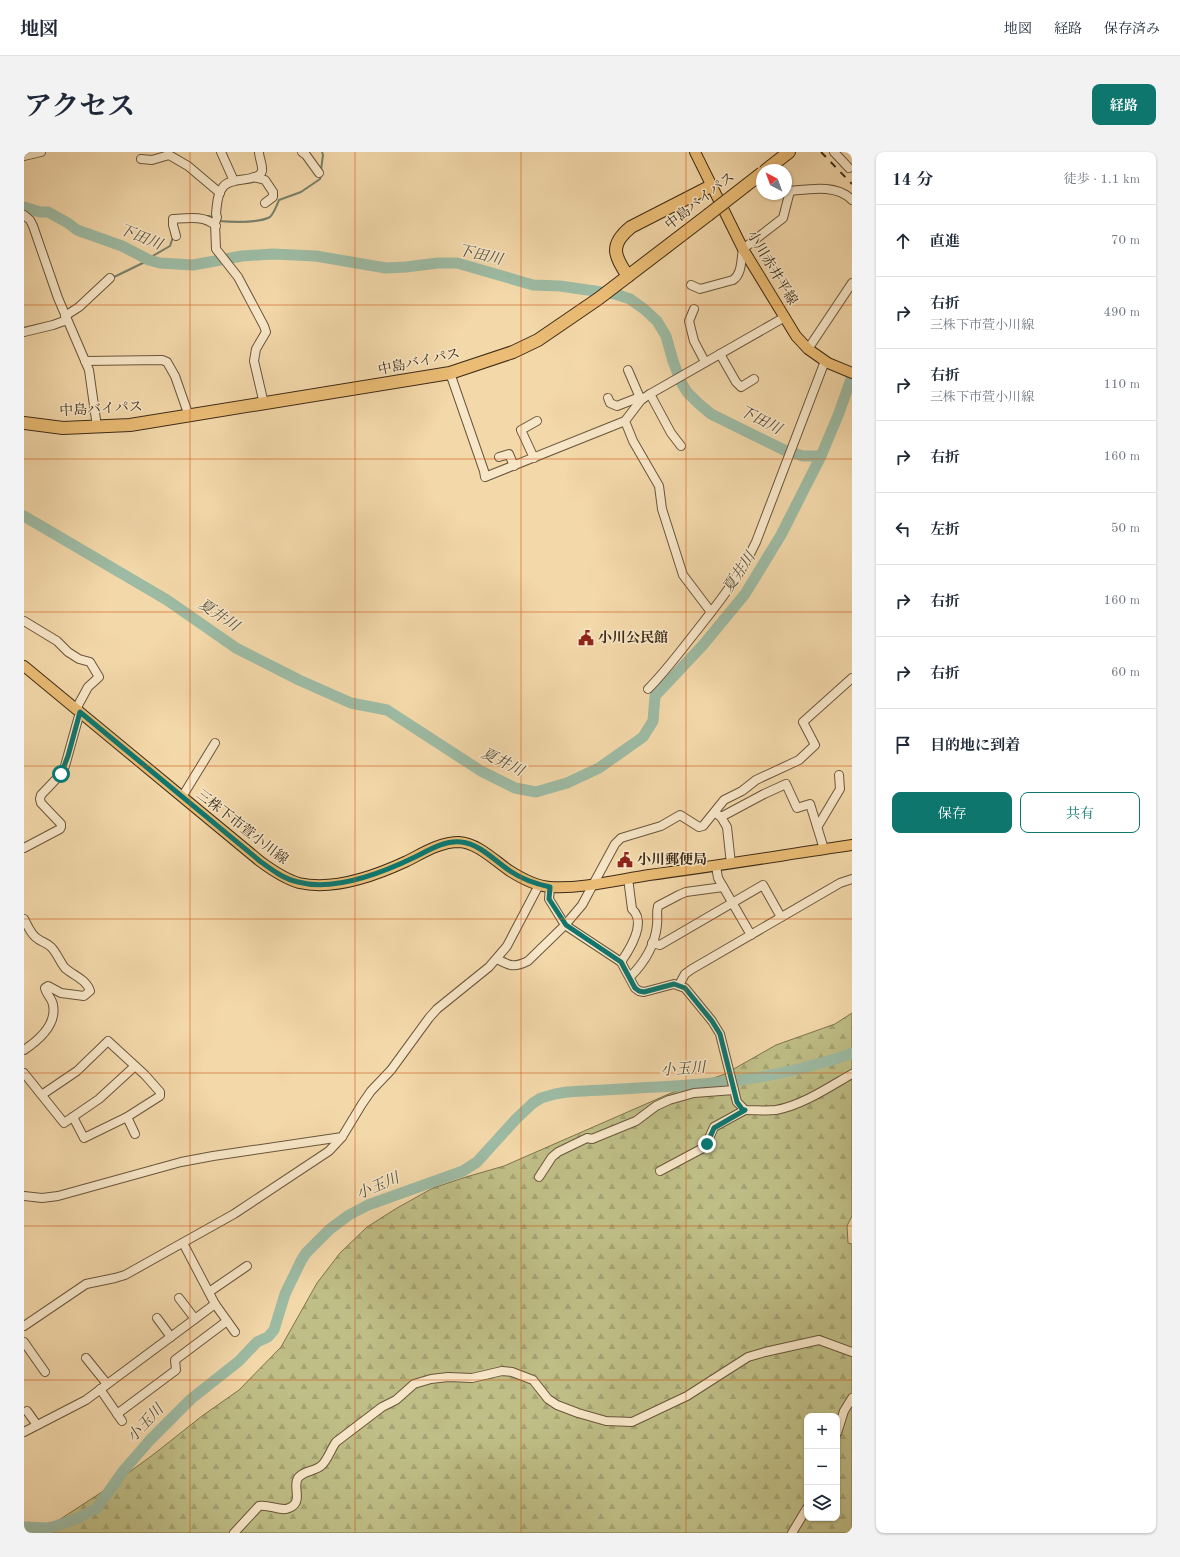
<!DOCTYPE html>
<html lang="ja">
<head>
<meta charset="utf-8">
<style>
  body { margin:0; font-family:"Old Standard TT","Noto Serif JP",serif; background:#f2f2f3; color:#1f2937 }
  .controls { position:absolute; right:12px; bottom:12px; display:grid; overflow:hidden; border-radius:8px; box-shadow:0 1px 3px #0004 }
  .controls button { width:36px; height:36px; display:grid; place-items:center; padding:0; border:0; border-bottom:1px solid #e0e1e3; background:#fff; color:#1f2937; font:20px sans-serif }
  .compass { position:absolute; left:732px; top:12px; width:36px; height:36px; border-radius:50%; background:#fff; box-shadow:0 1px 3px #0004; rotate:319deg }
  .stop { position:absolute; width:12px; height:12px; margin:-9px; border:3px solid #0f766e; border-radius:50%; background:#fff }
  .stop.end { background:#0f766e; border-color:#fff; box-shadow:0 1px 4px #0008 }
  .list { margin:0; padding:0; list-style:none }
  h2 { display:flex; justify-content:space-between; align-items:center; height:52px; margin:0; padding:0 16px; font-size:17px }
  h2 small { font-size:13px; font-weight:400; color:#747a83 }
  .list li { display:grid; grid-template-columns:26px 1fr auto; gap:12px; align-items:center; box-sizing:border-box; height:72px; padding:0 16px; border-top:1px solid #e0e1e3 }
  .list b { display:block; font-size:15px; white-space:nowrap }
  .list p { margin:0; font-size:13px; white-space:nowrap; color:#747a83 }
  .list em { font-size:13px; font-style:normal; color:#747a83 }
  .actions { display:flex; gap:8px; padding:12px 16px }
  .actions a { flex:1; padding:9px 0; border:1px solid #0f766e; border-radius:8px; text-align:center; font-size:14px; color:#0f766e }
  .actions .main { background:#0f766e; color:#fff }
  .icon { flex:none; width:22px; height:22px; fill:none; stroke:currentColor; stroke-width:2; stroke-linecap:round; stroke-linejoin:round }
  .map { position:relative; flex:none; width:828px; height:1381px; overflow:hidden; border-radius:8px }
  header { display:flex; align-items:center; gap:24px; box-sizing:border-box; height:56px; padding:0 20px; background:#fff; border-bottom:1px solid #e0e1e3 }
  header strong { font-size:19px }
  nav { display:flex; gap:22px; margin-inline-start:auto; font-size:14px }
  .intro { display:flex; align-items:center; justify-content:space-between; box-sizing:border-box; height:96px; padding:0 24px }
  h1 { margin:0; font-size:28px }
  .button { padding:10px 18px; border-radius:8px; background:#0f766e; color:#fff; font-size:14px; font-weight:700 }
  main { display:flex; gap:24px; padding:0 24px }
  aside { flex:1; background:#fff; border-radius:8px; box-shadow:0 1px 3px #0004 }
  .map>svg:first-child { display:block }
  .forest { fill:url(#forest-firs); stroke:#7e744e; fill-rule:evenodd }
  .lines { fill:none; stroke-linecap:round; stroke-linejoin:round }
  .stream { stroke:#77816b; stroke-width:2 }
  .river { stroke:#9dbba4; stroke-width:11 }
  .minor-casing { stroke:#6a563b; stroke-width:10 }
  .major-casing { stroke:#3d2b16; stroke-width:12 }
  .highway-casing { stroke:#3d2b16; stroke-width:14 }
  .minor { stroke:#f7e6c8; stroke-width:8 }
  .major { stroke:#eabc75; stroke-width:10 }
  .highway { stroke:#eabc75; stroke-width:12 }
  .rail { stroke:#3d2b16; stroke-width:2; stroke-dasharray:7 7; stroke-linecap:butt }
  .highway-bridge-casing { stroke:#3d2b16; stroke-width:14; stroke-linecap:butt }
  .highway-bridge { stroke:#eabc75; stroke-width:12 }
  .route { stroke:#0f766e; stroke-width:5 }
  .grid { fill:none; stroke:#ce520e; stroke-width:1; stroke-opacity:0.55 }
  .labels { text-anchor:middle; dominant-baseline:central; stroke-width:3; stroke-linejoin:round; paint-order:stroke }
  .street-label { font-size:14px; fill:#3d2b16; stroke:#f7e6c8 }
  .poi-label { font-size:14px; font-weight:bold; fill:#3d2b16; stroke:#f7e6c8; text-anchor:start }
  .water-label { font-size:15px; font-style:italic; fill:#554f3a; stroke:#f7e6c8 }
</style>
</head>
<body>
<header>
<strong>地図</strong>
<nav><a>地図</a><a>経路</a><a>保存済み</a></nav>
</header>
<div class="intro"><h1>アクセス</h1><a class="button">経路</a></div>
<main>
<div class="map">
<svg width="828" height="1381" viewBox="0 0 828 1381">
  <defs>
    <pattern id="forest-firs" width="22" height="20" patternUnits="userSpaceOnUse"><rect width="22" height="20" fill="#bfbe86"/><path d="M5 1l3.5 6h-7zM16 11l3.5 6h-7z" fill="#a5a373"/></pattern>
  </defs>
  <rect width="100%" height="100%" fill="#f3d8aa"/>
  <filter id="stains"><feTurbulence type="fractalNoise" baseFrequency=".005" numOctaves="4"/><feColorMatrix values="0 0 0 0 .2 0 0 0 0 .09 0 0 0 0 .02 0 0 0 .5 -.17"/></filter>
  <radialGradient id="worn" r=".72"><stop offset=".6" stop-color="#630" stop-opacity="0"/><stop offset="1" stop-color="#630" stop-opacity=".3"/></radialGradient>
  <path class="forest" d="M828 861V1064L823 1074 824 1091 828 1092V1381H15L81 1338 130 1302 178 1264 215 1238 257 1195 293 1131 316 1101 343 1075 373 1056 409 1036 442 1025 480 1014 647 941 701 922 752 893 811 872ZM783 1264H813V1366H783Z"/>
  <g class="lines">
    <g class="stream">
      <polyline points="297,18 299,3 298,0"/>
      <polyline points="182,64 185,64 191,67"/>
      <path d="M194 69C207 70 235 71 246 65 250 61 253 53 255 48L277 40 296 27 297 23"/>
      <polyline points="126,108 127,105 146,94 149,85"/>
      <polyline points="88,126 125,108"/>
    </g>
    <g class="river">
      <polyline points="0,55 16,60 24,60 44,71 53,78 98,94 125,108 136,111 169,113 218,104 249,102 292,104 362,116 382,115 414,111 433,111 509,133 536,134 591,142 606,147 620,157 633,169 642,184 649,209 657,230 663,240 674,251 687,262 760,298 779,304 797,304"/>
      <polyline points="0,364 143,448 212,496 275,528 327,551 363,558 457,619 491,636 512,640 543,631 575,616 619,585 629,569 631,544 679,493 721,442 757,383 797,304 815,261 828,224"/>
      <path d="M0 1375 23 1376 32 1374 52 1367 73 1356 100 1318 126 1288 167 1247 215 1209 233 1190 244 1185 250 1178 261 1142 277 1109 282 1101 306 1077 325 1063 344 1053 439 1019 453 1010 492 967 509 951 517 946 531 942 543 940C627 934 712 936 793 912 805 909 817 906 828 901"/>
    </g>
    <defs>
      <g id="minor">
        <polyline points="197,0 210,29"/>
        <path d="M235 0C235 6 239 13 238 19 235 31 206 24 199 35 193 42 193 53 192 62L193 65 191 71 192 97 214 125 240 174 242 180 232 197 230 209 240 252"/>
        <polyline points="278,0 282,3 295,21"/>
        <polyline points="810,0 825,16"/>
        <polyline points="0,4 17,0"/>
        <polyline points="117,7 128,8 145,3 164,14 196,41"/>
        <polyline points="230,25 241,28 249,40 249,45 241,51"/>
        <polyline points="0,63 6,68 9,74 34,146 65,218 73,275"/>
        <path d="M152 84 149 73V67C163 66 181 63 192 74"/>
        <path d="M667 133 676 137 709 128C718 122 717 108 719 97L759 66 766 39C786 37 813 32 828 48"/>
        <polyline points="670,157 665,169 670,189 681,210"/>
        <polyline points="41,164 55,155 86,126"/>
        <polyline points="0,180 29,173 43,168"/>
        <polyline points="784,197 828,131"/>
        <polyline points="696,202 712,230 717,235 730,227"/>
        <polyline points="61,209 138,208 143,210 151,224 165,264"/>
        <polyline points="604,218 617,248"/>
        <polyline points="426,221 460,319 461,325 601,269"/>
        <polyline points="626,242 647,281 657,294"/>
        <polyline points="584,246 586,251 593,254 616,245"/>
        <polyline points="475,305 485,302 490,314"/>
        <polyline points="510,306 497,278 513,269"/>
        <polyline points="687,460 659,423 638,357 635,334 609,289 601,269 617,248 626,242 761,165"/>
        <polyline points="0,469 33,489 44,500 55,507 66,510 75,525 64,535 52,557"/>
        <path d="M624 537C641 520 655 501 670 482 693 453 716 424 732 390L801 209"/>
        <polyline points="158,645 191,591"/>
        <polyline points="693,662 697,665 703,675 707,712"/>
        <polyline points="697,665 740,642 762,632 773,656 786,652 800,697"/>
        <polyline points="794,674 816,637 815,623"/>
        <polyline points="0,696 36,677 37,675 37,672 17,651 16,647 17,643 37,622 41,614 56,560"/>
        <polyline points="692,714 694,726 727,783"/>
        <path d="M526 735 525 747 541 773 597 810 611 836 615 839 620 840 650 832 661 836 688 869 696 882 713 950 721 958C731 958 742 959 752 958 779 953 805 935 828 922"/>
        <path d="M0 767C4 774 7 783 14 787 18 790 23 791 27 795 33 801 36 810 41 816 50 824 62 827 66 839L60 844 37 841 24 834 21 836C22 842 28 846 29 853 33 873 15 888 0 898"/>
        <polyline points="628,791 636,793 739,733 757,765"/>
        <path d="M473 807C486 814 490 816 504 809L541 773 558 753 591 692 597 686 637 674 656 663 675 675 679 674 700 648 718 639 732 628 775 608 791 593 779 570 828 526"/>
        <path d="M597 810C606 797 623 770 608 757L604 726"/>
        <path d="M606 825C620 811 631 793 633 773 634 765 632 761 634 754L655 743 662 740 699 735"/>
        <polyline points="655,833 661,822 668,817 816,731 828,727"/>
        <polyline points="0,921 40,971 75,947 111,914"/>
        <polyline points="19,942 53,919 84,889 121,923 136,940 136,944 103,965 60,986 49,965"/>
        <polyline points="103,965 111,982"/>
        <polyline points="636,1019 681,995 690,975 721,958"/>
        <polyline points="515,1025 528,1005 534,1000 563,986 568,987 612,969 632,954 645,948 670,941 710,938"/>
        <polyline points="0,1044 18,1046 34,1044 157,1010 189,1004 318,985 338,952 347,939 367,918 405,866 413,857 465,815 483,794 515,733"/>
        <polyline points="159,1091 191,1152 211,1180"/>
        <polyline points="185,1140 223,1114"/>
        <polyline points="155,1146 171,1167"/>
        <polyline points="133,1166 147,1185"/>
        <polyline points="0,1174 62,1132 91,1126 101,1123 210,1062 305,999 318,985"/>
        <polyline points="0,1190 21,1220"/>
        <polyline points="62,1206 83,1232"/>
        <polyline points="76,1237 98,1269"/>
        <polyline points="3,1259 13,1273"/>
        <polyline points="93,1262 152,1218 151,1208 203,1169"/>
        <polyline points="0,1280 62,1248 191,1152"/>
        <polyline points="813,1281 820,1259 828,1246"/>
        <path d="M210 1381 235 1354C245 1352 257 1360 265 1356 280 1350 268 1335 274 1326 280 1318 291 1320 298 1313 304 1307 307 1297 312 1290L358 1255 372 1248 390 1232 407 1227 424 1225 448 1226 478 1219 488 1220 509 1228 524 1247 533 1253 554 1261 582 1269 608 1270 663 1244 724 1205 741 1200 795 1188 828 1200"/>
        <polyline points="768,1381 783,1356"/>
      </g>
      <g id="major">
        <polyline points="671,0 719,97 772,184 784,197 804,211 828,221"/>
        <path d="M0 514 237 710C248 718 261 727 275 731 310 739 351 724 383 709 399 701 416 690 435 690 454 691 471 709 486 719 497 726 512 734 526 735 558 737 593 728 625 723 693 714 760 703 828 693"/>
      </g>
      <g id="highway">
        <polyline points="742,18 765,0"/>
        <path d="M604 124C589 103 586 92 607 75L687 34"/>
        <polyline points="0,271 39,276 106,273 426,221 489,200 514,188 574,147 684,63"/>
      </g>
    </defs>
    <use href="#minor" class="minor-casing"/>
    <use href="#major" class="major-casing"/>
    <use href="#highway" class="highway-casing"/>
    <use href="#minor" class="minor"/>
    <use href="#major" class="major"/>
    <use href="#highway" class="highway"/>
    <polyline class="rail" points="797,0 828,32"/>
    <defs>
      <polyline id="highway-bridge" points="684,63 738,21"/>
    </defs>
    <use href="#highway-bridge" class="highway-bridge-casing"/>
    <use href="#highway-bridge" class="highway-bridge"/>
  </g>
  <g class="lines">
    <path class="route" d="M37 622 44 604 56 560 237 710C248 718 260 727 274 730 311 740 358 721 391 705 405 698 421 688 437 690 456 692 471 709 486 719 498 727 512 732 526 735L525 747 542 773 597 810 611 836 615 839 620 840 650 832 661 836 688 869 696 882 713 950 718 957 721 958 690 976 683 992"/>
  </g>
  <path class="grid" d="M166 0V1381M331 0V1381M497 0V1381M662 0V1381M0 153H828M0 307H828M0 460H828M0 614H828M0 767H828M0 921H828M0 1074H828M0 1228H828"/>
  <defs>
    <symbol id="civic-bare" viewBox="-9 -9 18 18"><path d="M-.6-6.5H3V-4.5H.6V-3L4-1V1h2V6H-6V1h2V-1L-.6-3ZM-1.2 2.5V6h2.4V2.5Z" fill="#8f2418" stroke="#f7e6c8" stroke-width="2.5" paint-order="stroke"/></symbol>
  </defs>
  <g fill-rule="evenodd">
    <use href="#civic-bare" x="551" y="475" width="22" height="22"/>
    <use href="#civic-bare" x="590" y="697" width="22" height="22"/>
  </g>
  <g class="labels">
    <g class="street-label">
      <text transform="translate(676 49) rotate(-38)">中島バイパス</text>
      <text transform="translate(748 116) rotate(59)">小川赤井平線</text>
      <text transform="translate(395 210) rotate(-12)">中島バイパス</text>
      <text transform="translate(77 257) rotate(-3)">中島バイパス</text>
      <text transform="translate(218 675) rotate(38)">三株下市萱小川線</text>
    </g>
    <g class="poi-label">
      <text x="574" y="486">小川公民館</text>
      <text x="613" y="708">小川郵便局</text>
    </g>
    <g class="water-label">
      <text transform="translate(116 86) rotate(22)">下田川</text>
      <text transform="translate(456 104) rotate(13)">下田川</text>
      <text transform="translate(736 269) rotate(27)">下田川</text>
      <text transform="translate(716 421) rotate(-56)">夏井川</text>
      <text transform="translate(194 464) rotate(34)">夏井川</text>
      <text transform="translate(478 611) rotate(26)">夏井川</text>
      <text transform="translate(659 918) rotate(-4)">小玉川</text>
      <text transform="translate(354 1035) rotate(-23)">小玉川</text>
      <text transform="translate(122 1272) rotate(-47)">小玉川</text>
    </g>
  </g>
  <rect width="100%" height="100%" filter="url(#stains)"/>
  <rect width="100%" height="100%" fill="url(#worn)"/>
</svg>
<div class="controls">
<button>+</button>
<button>−</button>
<button><svg class="icon" aria-label="layers" viewBox="0 0 24 24"><path d="M12 4l9 5-9 5-9-5zM3 14l9 5 9-5"/></svg></button>
</div>
<svg class="compass" viewBox="-18 -18 36 36"><path d="M0-13l5 13h-10z" fill="#e53935"/><path d="M0 13l5-13h-10z" fill="#747a83"/></svg>
<div class="stop" style="left:37px;top:622px"></div>
<div class="stop end" style="left:683px;top:992px"></div>
</div>
<aside>
<h2>14 分<small>徒歩 · 1.1 km</small></h2>
<ul class="list">
<li><svg class="icon" aria-label="ahead" viewBox="0 0 24 24"><path d="M12 20V5M6 11l6-6 6 6"/></svg><div><b>直進</b></div><em>70 m</em></li>
<li><svg class="icon" aria-label="right" viewBox="0 0 24 24"><path d="M7 20v-9h11M14 6l5 5-5 5"/></svg><div><b>右折</b><p>三株下市萱小川線</p></div><em>490 m</em></li>
<li><svg class="icon" aria-label="right" viewBox="0 0 24 24"><path d="M7 20v-9h11M14 6l5 5-5 5"/></svg><div><b>右折</b><p>三株下市萱小川線</p></div><em>110 m</em></li>
<li><svg class="icon" aria-label="right" viewBox="0 0 24 24"><path d="M7 20v-9h11M14 6l5 5-5 5"/></svg><div><b>右折</b></div><em>160 m</em></li>
<li><svg class="icon" aria-label="left" viewBox="0 0 24 24"><path d="M17 20v-9H6M10 6l-5 5 5 5"/></svg><div><b>左折</b></div><em>50 m</em></li>
<li><svg class="icon" aria-label="right" viewBox="0 0 24 24"><path d="M7 20v-9h11M14 6l5 5-5 5"/></svg><div><b>右折</b></div><em>160 m</em></li>
<li><svg class="icon" aria-label="right" viewBox="0 0 24 24"><path d="M7 20v-9h11M14 6l5 5-5 5"/></svg><div><b>右折</b></div><em>60 m</em></li>
<li><svg class="icon" aria-label="arrive" viewBox="0 0 24 24"><path d="M6 21V4h12l-3 4 3 4H6"/></svg><div><b>目的地に到着</b></div></li>
</ul>
<div class="actions"><a class="main">保存</a><a>共有</a></div>
</aside>
</main>
</body>
</html>
